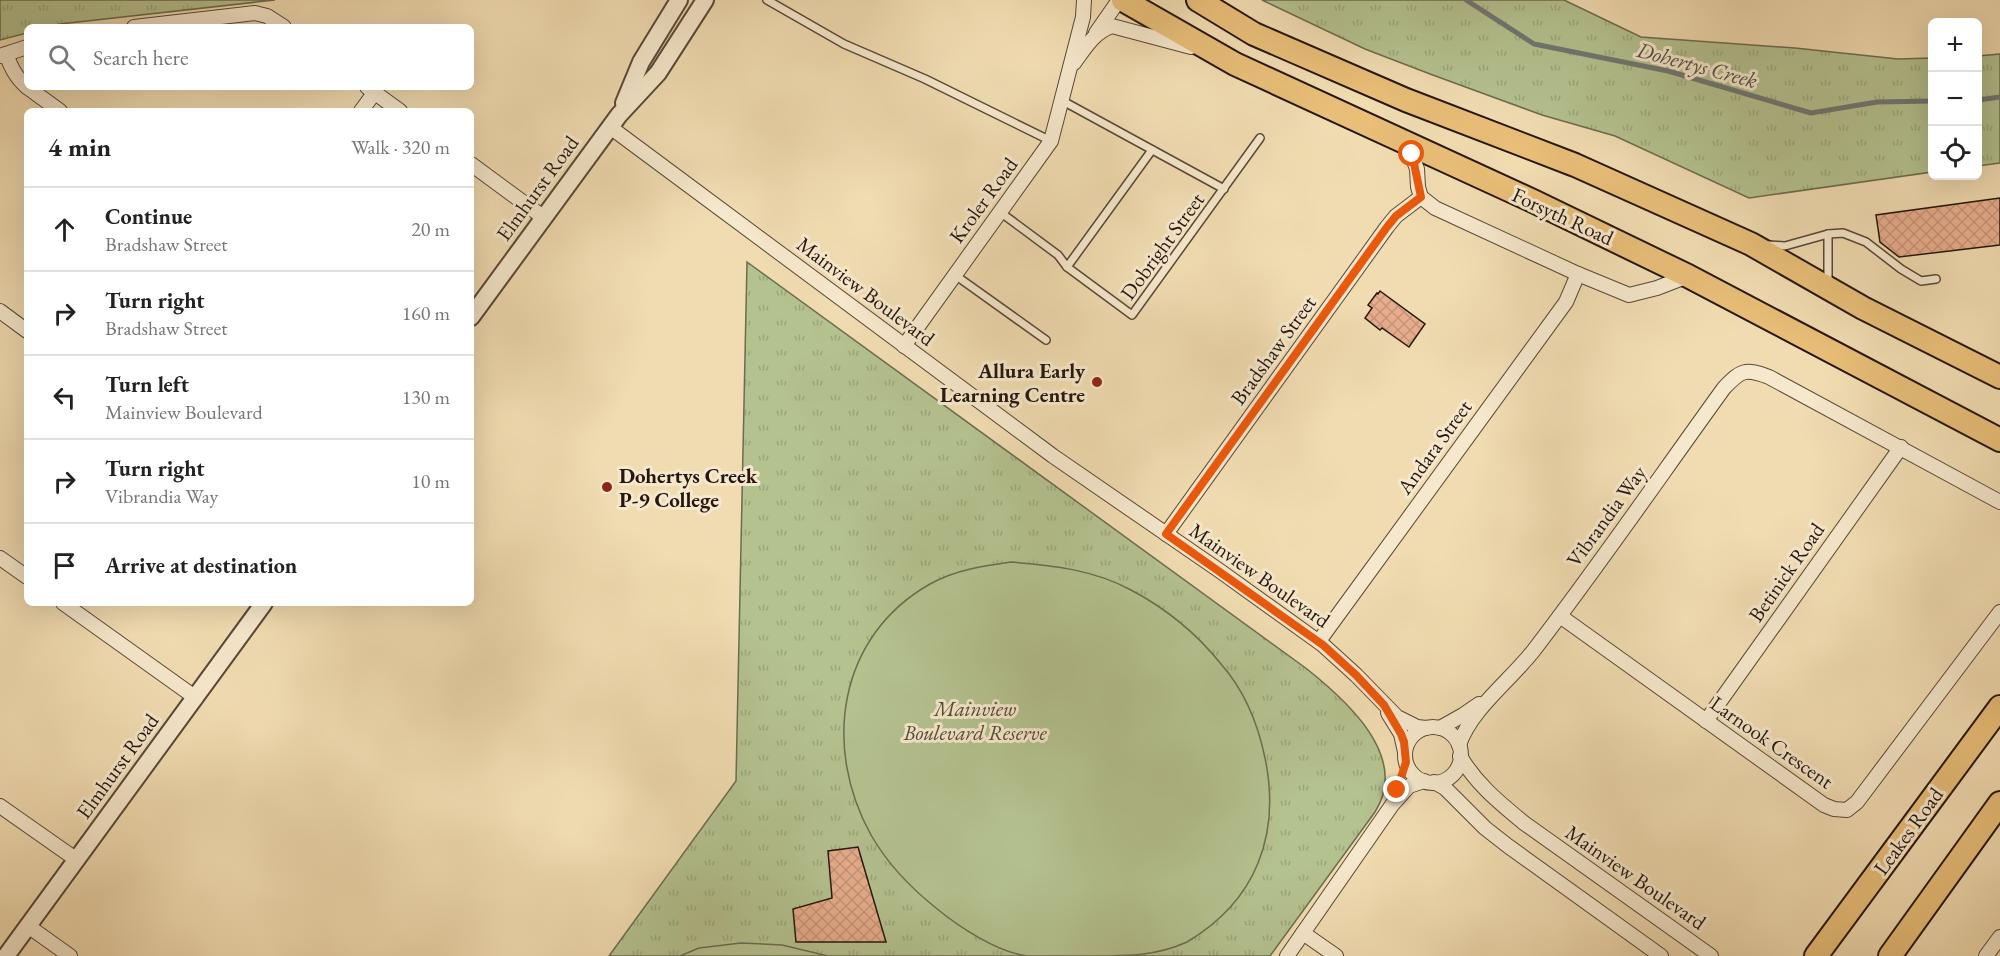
<!DOCTYPE html>
<html lang="en">
<head>
<meta charset="utf-8">
<style>
  body { margin:0; font-family:"EB Garamond",serif; background:#f2f2f2; color:#222 }
  .controls { position:absolute; right:18px; top:18px; display:grid; overflow:hidden; border-radius:9px; box-shadow:0 6px 24px #0002 }
  .controls button { width:54px; height:54px; display:grid; place-items:center; padding:0; border:0; border-bottom:2px solid #e0e0e0; background:#fff; color:#222; font:30px sans-serif }
  .stop { position:absolute; width:18px; height:18px; margin:-14px; border:4px solid #ea580c; border-radius:50%; background:#fff }
  .stop.end { background:#ea580c; border-color:#fff; box-shadow:0 2px 6px #0008 }
  .list { margin:0; padding:0; list-style:none }
  h2 { display:flex; justify-content:space-between; align-items:center; height:78px; margin:0; padding:0 24px; font-size:26px }
  h2 small { font-size:20px; font-weight:400; color:#767676 }
  .list li { display:grid; grid-template-columns:39px 1fr auto; gap:18px; align-items:center; box-sizing:border-box; height:84px; padding:0 24px; border-top:2px solid #e0e0e0 }
  .list b { display:block; font-size:22px; white-space:nowrap }
  .list p { margin:0; font-size:20px; white-space:nowrap; color:#767676 }
  .list em { font-size:20px; font-style:normal; color:#767676 }
  .icon { flex:none; width:33px; height:33px; fill:none; stroke:currentColor; stroke-width:2; stroke-linecap:round; stroke-linejoin:round }
  .map { position:relative; flex:none; width:2000px; height:956px; overflow:hidden }
  .search { position:absolute; background:#fff; box-shadow:0 6px 24px #0002; left:24px; top:24px; width:450px; height:66px; display:flex; align-items:center; gap:15px; box-sizing:border-box; padding:0 21px; border-radius:9px; color:#767676; font-size:22px }
  .panel { position:absolute; background:#fff; box-shadow:0 6px 24px #0002; left:24px; top:108px; width:450px; height:498px; border-radius:9px }
  .map>svg:first-child { display:block }
  .park { fill:url(#park-tufts); stroke:#6c6c50; stroke-width:1.5 }
  .pitch { fill:#b4c290; stroke:#6c6c50; stroke-width:1.5 }
  .lines { fill:none; stroke-linecap:round; stroke-linejoin:round }
  .stream { stroke:#6f7874; stroke-width:5 }
  .building { fill:url(#building-cross-hatch); stroke:#25170f; stroke-width:1.5 }
  .service-casing { stroke:#584838; stroke-width:10 }
  .minor-casing { stroke:#584838; stroke-width:16 }
  .tertiary-casing { stroke:#584838; stroke-width:20 }
  .trunk-casing { stroke:#25170f; stroke-width:26 }
  .service { stroke:#f6e8cc; stroke-width:7 }
  .minor { stroke:#f6e8cc; stroke-width:14 }
  .tertiary { stroke:#f6e8cc; stroke-width:16 }
  .trunk { stroke:#e8be78; stroke-width:22 }
  .route { stroke:#ea580c; stroke-width:8 }
  .poi-dot { fill:#8f2418; stroke:#f6e8cc; stroke-width:2 }
  .labels { text-anchor:middle; dominant-baseline:central; stroke-width:6; stroke-linejoin:round; paint-order:stroke }
  .street-label { font-size:21px; fill:#25170f; stroke:#f6e8cc }
  .poi-label { font-size:21px; font-weight:bold; fill:#25170f; stroke:#f6e8cc; text-anchor:end }
  .park-label { font-size:21px; font-style:italic; fill:#504a36; stroke:#f6e8cc }
  .water-label { font-size:22px; font-style:italic; fill:#504f4a; stroke:#f6e8cc }
</style>
</head>
<body>
<div class="map">
<svg width="2000" height="956" viewBox="0 0 2000 956">
  <defs>
    <pattern id="park-tufts" width="24" height="20" patternUnits="userSpaceOnUse" patternTransform="scale(1.5)"><rect width="24" height="20" fill="#b4c290"/><path d="M3 7l-1-3M5 7V3M7 7l1-3M15 17l-1-3M17 17v-4M19 17l1-3" fill="none" stroke="#9ba67b"/></pattern>
    <pattern id="building-cross-hatch" width="8" height="8" patternUnits="userSpaceOnUse" patternTransform="scale(1.5)"><rect width="8" height="8" fill="#e7ad8c"/><path d="M0 0l8 8M0 8l8-8" fill="none" stroke="#c69478"/></pattern>
  </defs>
  <rect width="100%" height="100%" fill="#f1dcb1"/>
  <filter id="stains"><feTurbulence type="fractalNoise" baseFrequency=".00333" numOctaves="4"/><feColorMatrix values="0 0 0 0 .2 0 0 0 0 .09 0 0 0 0 .02 0 0 0 .5 -.17"/></filter>
  <radialGradient id="worn" r=".72"><stop offset=".6" stop-color="#630" stop-opacity="0"/><stop offset="1" stop-color="#630" stop-opacity=".3"/></radialGradient>
  <g class="park">
    <polygon points="0,0 275,0 60,24 50,27 27,27 27,33 0,40"/>
    <polygon points="1262,0 1564,0 1641,37 1795,48 1898,59 1932,58 1932,172 1749,198 1615,136 1542,115 1430,74 1365,49"/>
    <polygon points="2000,54 2000,163 1978,166 1978,56"/>
    <path d="M747 262 1307 669C1347 701 1410 757 1375 812L1270 956H609L736 781Z"/>
  </g>
  <g class="pitch">
    <path d="M1011 562C1052 565 1094 570 1131 590 1165 608 1197 634 1221 664 1244 690 1258 724 1265 758 1281 835 1256 901 1187 942 1156 956 1128 956 1092 956 1071 956 1048 956 1027 956 997 952 959 927 936 908 911 888 887 863 871 835 822 747 838 636 930 584 955 570 983 566 1011 562Z"/>
    <polygon points="741,943 782,945 828,956 680,956 699,948"/>
  </g>
  <g class="lines">
    <g class="stream">
      <polyline points="1466,0 1534,44 1668,71 1811,113 1877,102 1932,101"/>
      <polyline points="1978,100 2000,97"/>
    </g>
  </g>
  <g class="building">
    <polygon points="2000,198 2000,245 1899,257 1880,242 1876,215"/>
    <polygon points="1380,291 1425,324 1409,347 1382,328 1380,330 1365,318 1372,308 1368,305 1377,293 1378,294"/>
    <polygon points="858,847 886,942 796,942 793,909 832,898 828,851"/>
  </g>
  <g class="lines">
    <defs>
      <g id="service">
        <polyline points="767,0 844,44 925,79 1051,141"/>
        <polyline points="1061,100 1224,189"/>
        <polyline points="1000,212 1058,255 1067,267 1132,315 1260,138"/>
        <polyline points="1769,245 1785,246 1828,234 1843,233 1866,242 1901,269 1921,281 1936,279"/>
        <polyline points="1067,267 1152,150"/>
        <polyline points="955,275 1046,340"/>
        <polyline points="1828,282 1828,234"/>
      </g>
      <g id="minor">
        <polyline points="134,27 255,13 267,16 284,27"/>
        <polyline points="1096,33 1119,0"/>
        <path d="M6 54C11 67 16 78 27 87"/>
        <polyline points="0,56 27,47"/>
        <path d="M1074 63C1085 48 1094 32 1112 26L1191 47"/>
        <polyline points="27,87 60,111"/>
        <polyline points="367,87 400,111"/>
        <polyline points="361,111 375,92"/>
        <polyline points="610,127 1053,456 1220,571 1323,645 1356,675 1397,717 1417,727 1426,728"/>
        <polyline points="1408,145 1417,169 1418,187 1421,197 1435,208 1578,274 1629,295 1657,288 1688,276"/>
        <polyline points="471,164 543,217"/>
        <polyline points="0,311 27,331"/>
        <polyline points="904,346 1051,141 1083,17 1084,0"/>
        <polyline points="1166,534 1387,227 1396,216 1421,197"/>
        <polyline points="0,558 27,577"/>
        <polyline points="63,603 196,698"/>
        <polyline points="1560,616 1824,805 1834,809 1847,810 1857,802 2000,612"/>
        <polyline points="1319,641 1566,302 1578,274"/>
        <polyline points="1388,713 1401,734 1405,752"/>
        <polyline points="1706,721 1901,447"/>
        <circle cx="1433" cy="755" r="28"/>
        <polyline points="1440,728 1463,715 1479,704"/>
        <path d="M1459 745C1471 709 1511 680 1534 650 1600 564 1661 475 1724 388 1741 370 1745 368 1769 377L2000 502"/>
        <path d="M1460 756C1476 784 1500 803 1524 823L1711 956"/>
        <polyline points="1434,782 1445,788 1485,828 1508,846 1661,956"/>
        <polyline points="0,806 77,860"/>
        <polyline points="28,926 70,956"/>
        <polyline points="1303,933 1336,956"/>
        <polyline points="1287,956 1392,805 1409,786 1424,781"/>
        <polyline points="1986,956 2000,937"/>
      </g>
      <g id="tertiary">
        <polyline points="624,103 641,62 679,0"/>
        <polyline points="471,317 619,115 658,73 705,0"/>
        <polyline points="6,956 264,603"/>
      </g>
      <g id="trunk">
        <polyline points="1123,0 1235,64 1533,201 1688,276 2000,440"/>
        <polyline points="1198,0 1254,34 1406,100 1575,165 1751,244 1863,308 2000,377"/>
        <polyline points="1816,956 2000,707"/>
        <polyline points="1890,956 2000,803"/>
      </g>
    </defs>
    <use href="#service" class="service-casing"/>
    <use href="#minor" class="minor-casing"/>
    <use href="#tertiary" class="tertiary-casing"/>
    <use href="#trunk" class="trunk-casing"/>
    <use href="#service" class="service"/>
    <use href="#minor" class="minor"/>
    <use href="#tertiary" class="tertiary"/>
    <use href="#trunk" class="trunk"/>
  </g>
  <g class="lines">
    <polyline class="route" points="1397,790 1406,762 1404,742 1401,734 1384,705 1356,675 1323,645 1166,534 1387,227 1396,216 1421,197 1412,154"/>
  </g>
  <g class="poi-dot">
    <circle cx="1097" cy="382" r="6"/>
    <circle cx="607" cy="487" r="6"/>
  </g>
  <g class="labels">
    <g class="street-label">
      <text transform="translate(537 188) rotate(-54)">Elmhurst Road</text>
      <text transform="translate(983 200) rotate(-54)">Kroler Road</text>
      <text transform="translate(1563 216) rotate(25)">Forsyth Road</text>
      <text transform="translate(1162 246) rotate(-54)">Dobright Street</text>
      <text transform="translate(866 291) rotate(37)">Mainview Boulevard</text>
      <text transform="translate(1273 350) rotate(-54)">Bradshaw Street</text>
      <text transform="translate(1434 447) rotate(-54)">Andara Street</text>
      <text transform="translate(1606 516) rotate(-54)">Vibrandia Way</text>
      <text transform="translate(1786 572) rotate(-55)">Betinick Road</text>
      <text transform="translate(1260 575) rotate(35)">Mainview Boulevard</text>
      <text transform="translate(1772 742) rotate(35)">Larnook Crescent</text>
      <text transform="translate(117 766) rotate(-54)">Elmhurst Road</text>
      <text transform="translate(1908 831) rotate(-54)">Leakes Road</text>
      <text transform="translate(1636 877) rotate(35)">Mainview Boulevard</text>
    </g>
    <g class="poi-label">
      <text x="1085" y="370">Allura Early<tspan x="1085" dy="24">Learning Centre</tspan></text>
      <text x="619" y="475" text-anchor="start">Dohertys Creek<tspan x="619" dy="24">P-9 College</tspan></text>
    </g>
    <g class="park-label">
      <text x="975" y="708">Mainview<tspan x="975" dy="24">Boulevard Reserve</tspan></text>
    </g>
    <g class="water-label">
      <text transform="translate(1697 65) rotate(15)">Dohertys Creek</text>
    </g>
  </g>
  <rect width="100%" height="100%" filter="url(#stains)"/>
  <rect width="100%" height="100%" fill="url(#worn)"/>
</svg>
<div class="controls">
<button>+</button>
<button>−</button>
<button><svg class="icon" aria-label="locate" viewBox="0 0 24 24"><circle cx="12" cy="12" r="6"/><path d="M12 2v4M12 18v4M2 12h4M18 12h4"/></svg></button>
</div>
<div class="stop" style="left:1412px;top:154px"></div>
<div class="stop end" style="left:1397px;top:790px"></div>
<div class="search"><svg class="icon" aria-label="search" viewBox="0 0 24 24"><circle cx="10" cy="10" r="6"/><path d="M15 15l6 6"/></svg>Search here</div>
<section class="panel">
<h2>4 min<small>Walk · 320 m</small></h2>
<ul class="list">
<li><svg class="icon" aria-label="ahead" viewBox="0 0 24 24"><path d="M12 20V5M6 11l6-6 6 6"/></svg><div><b>Continue</b><p>Bradshaw Street</p></div><em>20 m</em></li>
<li><svg class="icon" aria-label="right" viewBox="0 0 24 24"><path d="M7 20v-9h11M14 6l5 5-5 5"/></svg><div><b>Turn right</b><p>Bradshaw Street</p></div><em>160 m</em></li>
<li><svg class="icon" aria-label="left" viewBox="0 0 24 24"><path d="M17 20v-9H6M10 6l-5 5 5 5"/></svg><div><b>Turn left</b><p>Mainview Boulevard</p></div><em>130 m</em></li>
<li><svg class="icon" aria-label="right" viewBox="0 0 24 24"><path d="M7 20v-9h11M14 6l5 5-5 5"/></svg><div><b>Turn right</b><p>Vibrandia Way</p></div><em>10 m</em></li>
<li><svg class="icon" aria-label="arrive" viewBox="0 0 24 24"><path d="M6 21V4h12l-3 4 3 4H6"/></svg><div><b>Arrive at destination</b></div></li>
</ul>
</section>
</div>
</body>
</html>
